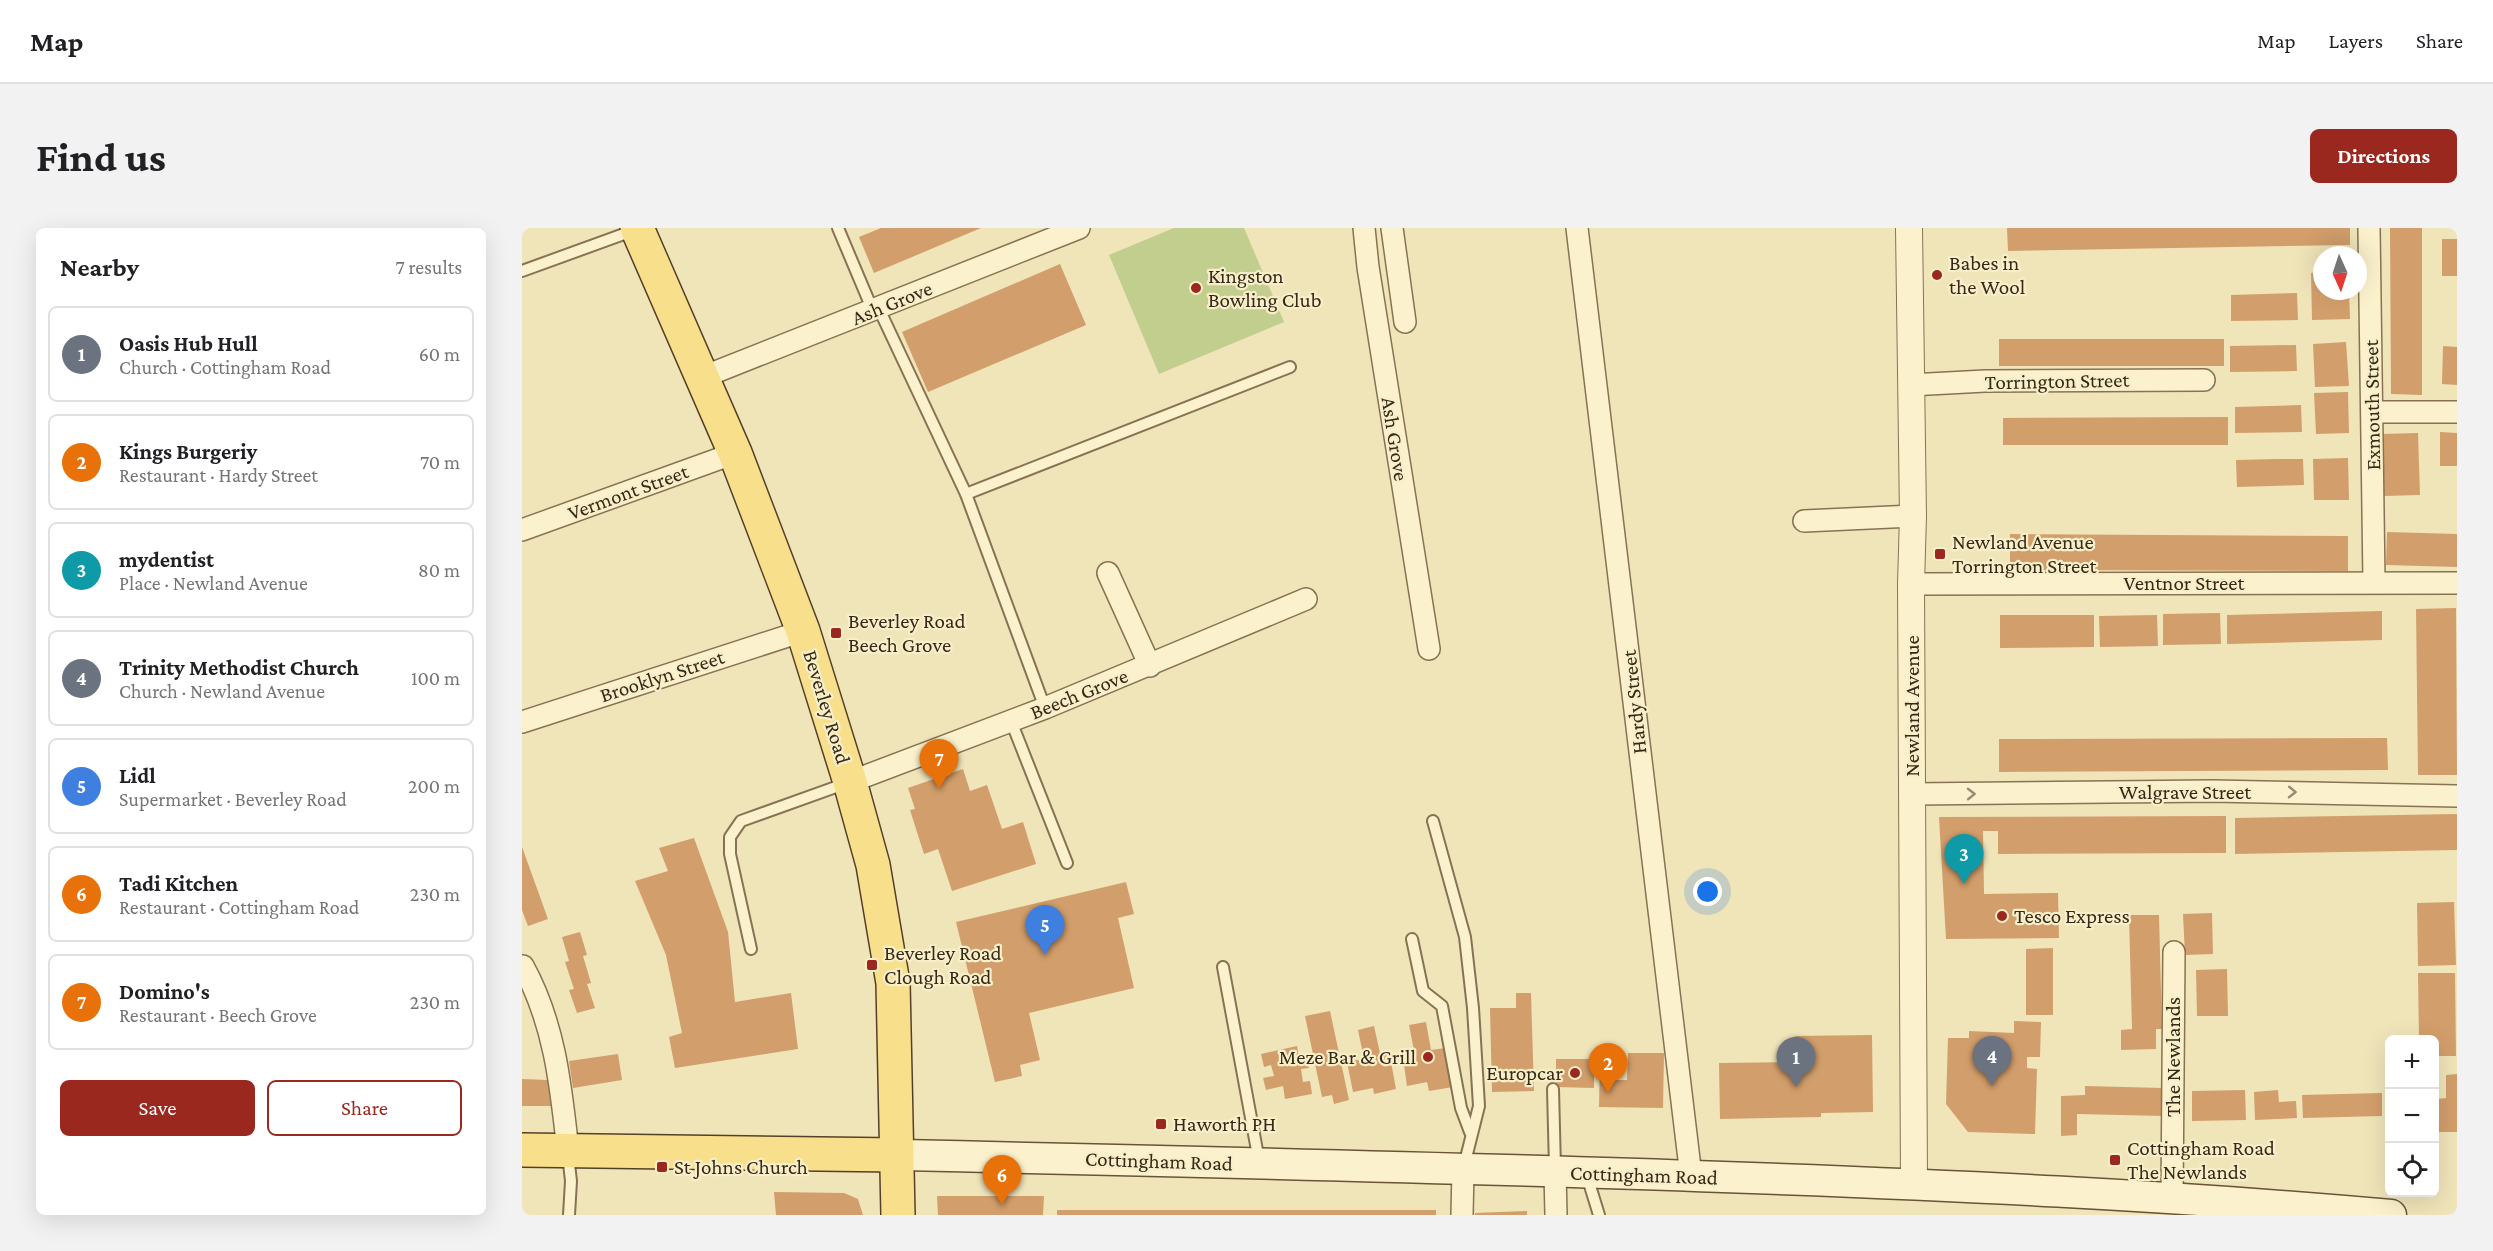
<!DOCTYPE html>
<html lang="en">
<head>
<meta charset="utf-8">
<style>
  body { margin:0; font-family:"Crimson Pro",serif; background:#f2f2f2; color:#202124 }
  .controls { position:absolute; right:18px; bottom:18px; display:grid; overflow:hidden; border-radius:9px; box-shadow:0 6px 24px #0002 }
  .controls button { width:54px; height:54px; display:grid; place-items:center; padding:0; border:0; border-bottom:2px solid #e0e0e0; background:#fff; color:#202124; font:30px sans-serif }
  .compass { position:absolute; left:1791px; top:18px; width:54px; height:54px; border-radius:50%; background:#fff; box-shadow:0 6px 24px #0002; rotate:177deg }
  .you { position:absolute; left:1186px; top:664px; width:21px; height:21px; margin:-15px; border:4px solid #fff; border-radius:50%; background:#1a73e8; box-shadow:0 0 0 9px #1a73e833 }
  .badge { display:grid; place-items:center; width:39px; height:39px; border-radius:50%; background:#9a281f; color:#fff; font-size:20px; font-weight:700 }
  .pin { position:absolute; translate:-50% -50px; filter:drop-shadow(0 2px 3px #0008) }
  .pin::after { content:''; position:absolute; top:32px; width:21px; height:18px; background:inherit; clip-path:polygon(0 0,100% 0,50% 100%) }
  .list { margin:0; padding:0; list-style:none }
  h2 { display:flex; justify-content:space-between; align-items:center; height:78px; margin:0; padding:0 24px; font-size:26px }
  h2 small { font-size:20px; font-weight:400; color:#757577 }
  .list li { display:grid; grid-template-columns:39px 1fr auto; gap:18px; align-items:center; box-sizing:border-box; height:96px; margin:0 12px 12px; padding:0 12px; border:2px solid #e0e0e0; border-radius:9px }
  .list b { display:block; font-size:22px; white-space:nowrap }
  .list p { margin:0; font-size:20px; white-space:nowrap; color:#757577 }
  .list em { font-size:20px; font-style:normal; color:#757577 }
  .actions { display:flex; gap:12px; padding:18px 24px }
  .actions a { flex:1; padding:14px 0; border:2px solid #9a281f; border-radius:9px; text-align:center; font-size:21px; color:#9a281f }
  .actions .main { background:#9a281f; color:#fff }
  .icon { flex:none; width:33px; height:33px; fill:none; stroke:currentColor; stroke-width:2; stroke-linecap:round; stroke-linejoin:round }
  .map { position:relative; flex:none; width:1935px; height:987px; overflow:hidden; border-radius:9px }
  header { display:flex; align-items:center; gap:36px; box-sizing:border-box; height:84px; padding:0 30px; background:#fff; border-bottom:2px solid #e0e0e0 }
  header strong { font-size:28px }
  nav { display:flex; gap:33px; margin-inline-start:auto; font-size:21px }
  .intro { display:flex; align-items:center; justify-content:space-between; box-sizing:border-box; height:144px; padding:0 36px }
  h1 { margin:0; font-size:42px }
  .button { padding:15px 27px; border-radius:9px; background:#9a281f; color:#fff; font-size:21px; font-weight:700 }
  main { display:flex; gap:36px; padding:0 36px }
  aside { flex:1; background:#fff; border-radius:9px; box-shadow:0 6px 24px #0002 }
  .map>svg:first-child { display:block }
  .green { fill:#c1ce8d }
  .building { fill:#d29e6b }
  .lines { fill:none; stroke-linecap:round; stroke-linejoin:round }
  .service-casing { stroke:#877353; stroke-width:14 }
  .minor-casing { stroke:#877353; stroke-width:24 }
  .tertiary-casing { stroke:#877353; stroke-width:28 }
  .secondary-casing { stroke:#695436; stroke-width:33 }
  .primary-casing { stroke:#544028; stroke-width:36 }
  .service { stroke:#fbf1cc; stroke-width:10 }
  .minor { stroke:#fbf1cc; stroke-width:21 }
  .tertiary { stroke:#fbf1cc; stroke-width:26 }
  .secondary { stroke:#fbf1cc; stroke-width:30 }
  .primary { stroke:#f8df8c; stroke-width:33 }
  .oneway { stroke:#988d72 }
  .poi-dot { fill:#9a281f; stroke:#f8eec8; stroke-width:2 }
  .labels { text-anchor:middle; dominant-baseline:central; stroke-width:4.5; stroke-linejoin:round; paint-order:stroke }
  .poi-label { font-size:21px; fill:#352919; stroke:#f8eec8; text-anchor:start }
  .street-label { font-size:21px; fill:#352919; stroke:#f8eec8 }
</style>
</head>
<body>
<header>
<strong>Map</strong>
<nav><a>Map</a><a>Layers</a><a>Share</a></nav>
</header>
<div class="intro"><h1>Find us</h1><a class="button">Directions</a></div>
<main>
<aside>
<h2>Nearby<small>7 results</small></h2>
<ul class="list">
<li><span class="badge" style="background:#6b7280">1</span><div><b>Oasis Hub Hull</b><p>Church · Cottingham Road</p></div><em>60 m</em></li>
<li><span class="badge" style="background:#e8710a">2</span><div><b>Kings Burgeriy</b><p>Restaurant · Hardy Street</p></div><em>70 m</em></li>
<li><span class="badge" style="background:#0f9aa8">3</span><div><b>mydentist</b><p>Place · Newland Avenue</p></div><em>80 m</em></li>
<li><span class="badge" style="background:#6b7280">4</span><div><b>Trinity Methodist Church</b><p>Church · Newland Avenue</p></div><em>100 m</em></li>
<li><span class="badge" style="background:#3f7fe0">5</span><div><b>Lidl</b><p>Supermarket · Beverley Road</p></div><em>200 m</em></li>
<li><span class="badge" style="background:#e8710a">6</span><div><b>Tadi Kitchen</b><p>Restaurant · Cottingham Road</p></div><em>230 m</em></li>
<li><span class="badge" style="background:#e8710a">7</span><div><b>Domino's</b><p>Restaurant · Beech Grove</p></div><em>230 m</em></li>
</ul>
<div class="actions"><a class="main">Save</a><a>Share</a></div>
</aside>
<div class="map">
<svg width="1935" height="987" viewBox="0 0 1935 987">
  <rect width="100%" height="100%" fill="#f0e4b9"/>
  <polygon class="green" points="652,0 722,0 762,94 637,146 587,27"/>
  <g class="building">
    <polygon points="359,0 459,0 352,45 337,9"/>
    <polygon points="1485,0 1828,0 1828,17 1486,23"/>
    <polygon points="1868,0 1900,0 1900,167 1869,166"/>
    <rect x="1920" y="11" width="15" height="37"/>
    <polygon points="538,36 564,97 406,164 380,104"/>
    <polygon points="1800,44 1800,63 1827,63 1828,91 1790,92 1789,45"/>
    <polygon points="1775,65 1776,92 1709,93 1709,67"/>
    <rect x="1477" y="111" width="225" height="27"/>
    <polygon points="1824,114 1827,158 1793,159 1791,116"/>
    <polygon points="1774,117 1775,143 1708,144 1708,118"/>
    <polygon points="1921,118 1935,119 1935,157 1920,156"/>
    <polygon points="1826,164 1827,205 1794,206 1792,165"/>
    <polygon points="1779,177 1780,204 1713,205 1713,179"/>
    <polygon points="1706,189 1706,217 1481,217 1481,190"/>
    <polygon points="1918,204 1935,205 1935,238 1918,238"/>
    <polygon points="1896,205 1898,267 1861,268 1860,206"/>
    <polygon points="1826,230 1827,272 1792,272 1791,231"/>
    <polygon points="1755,231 1781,231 1782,257 1715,259 1714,232"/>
    <polygon points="1865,304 1935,306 1935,339 1864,337"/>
    <polygon points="1488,306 1826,308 1826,343 1488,342"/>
    <polygon points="1934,380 1935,547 1896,547 1894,381"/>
    <polygon points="1860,383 1860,412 1705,416 1705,387"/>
    <polygon points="1698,385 1699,416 1641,417 1641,386"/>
    <polygon points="1478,387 1572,387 1572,419 1478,420"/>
    <polygon points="1635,387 1636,418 1578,419 1577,388"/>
    <polygon points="1865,510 1866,542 1477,544 1477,511"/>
    <polygon points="441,541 448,563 465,557 480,601 501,594 514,636 430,663 416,621 402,626 388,582 393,581 386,560"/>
    <polygon points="1935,586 1935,622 1713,626 1713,590"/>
    <polygon points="1704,588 1704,625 1476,626 1476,603 1461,603 1462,666 1536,665 1537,710 1424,711 1417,589"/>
    <polygon points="172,610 206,704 213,774 269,765 276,821 153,840 147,809 160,805 144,727 113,653 146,643 137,620"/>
    <polygon points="0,619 26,691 6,698 0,682"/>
    <polygon points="604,654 612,686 596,690 612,760 507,785 518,832 498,837 500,848 473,854 434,694"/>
    <polygon points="1932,674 1934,737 1896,738 1895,675"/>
    <polygon points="1690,685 1691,726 1663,727 1661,686"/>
    <polygon points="1607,687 1637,687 1640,801 1634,801 1634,821 1599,822 1599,802 1610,801"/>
    <polygon points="58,704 65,727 61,728 69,755 65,756 73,780 55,785 47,762 52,761 43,734 47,733 40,709"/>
    <polygon points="1531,720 1531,787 1504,787 1504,721"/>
    <polygon points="1705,741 1706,788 1675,788 1674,742"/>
    <polygon points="1896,745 1933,745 1934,828 1912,828 1912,812 1897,812"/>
    <polygon points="994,765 1009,765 1012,863 970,864 968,780 994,780"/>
    <polygon points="808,783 827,872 812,876 810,867 800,869 783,788"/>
    <polygon points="1492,793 1519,794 1518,829 1505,829 1505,840 1515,841 1513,906 1446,904 1424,876 1426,810 1447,810 1447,803 1492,805"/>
    <polygon points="904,794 909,822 924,820 931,859 907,863 905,854 885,858 881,830 893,828 887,797"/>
    <polygon points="852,798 858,825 867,823 874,861 852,866 851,860 831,864 825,834 842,831 836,802"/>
    <polygon points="1350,807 1351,884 1299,885 1299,889 1198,891 1197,835 1274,834 1273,808"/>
    <polygon points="775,818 777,830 784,828 787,840 779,841 781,854 788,853 790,866 763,871 761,858 744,862 741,850 752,848 749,837 742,839 739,826"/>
    <polygon points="1106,825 1142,825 1141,880 1077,879 1078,828 1091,828 1090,852 1105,852"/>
    <polygon points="96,826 100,852 51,860 47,833"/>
    <polygon points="1034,831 1072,831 1072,860 1034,859"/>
    <polygon points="1935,846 1935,904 1912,904 1912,853 1914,853 1915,871 1924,870 1924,847"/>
    <polygon points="0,851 26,852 31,878 0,878"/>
    <polygon points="1563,858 1641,860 1641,888 1555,886 1555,907 1539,908 1539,868 1563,867"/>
    <polygon points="1723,862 1724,892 1670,893 1670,863"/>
    <polygon points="1756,862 1757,874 1774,873 1775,890 1733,892 1732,864"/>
    <polygon points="1860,865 1860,888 1781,890 1780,867"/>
    <polygon points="252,964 322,965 336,971 341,987 254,987"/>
    <polygon points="415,968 522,968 521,987 416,987"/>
    <rect x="535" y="982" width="379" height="5"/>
    <polygon points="1005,983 1005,987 953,987 953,985"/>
  </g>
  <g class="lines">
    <defs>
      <g id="service">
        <polyline points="316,0 351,83"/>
        <polyline points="0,43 113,2"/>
        <polyline points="357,81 444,266 523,480"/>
        <polyline points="444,266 768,139"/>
        <polyline points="489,493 545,635"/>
        <polyline points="911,593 943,709 951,780 957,878 942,938"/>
        <polyline points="890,711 901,763 920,778 939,880 948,904"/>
        <polyline points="229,721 208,626 208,609 219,593 325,555"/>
        <polyline points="701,739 737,933"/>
        <polyline points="1031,861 1033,940"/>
        <polyline points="46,927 49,953 47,987"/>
        <polyline points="1065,948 1077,987"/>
      </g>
      <g id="minor">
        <polyline points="842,0 846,39 907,421"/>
        <polyline points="870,0 883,94"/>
        <polyline points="1055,0 1169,948"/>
        <polyline points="1847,0 1852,354"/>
        <polyline points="181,149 557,0"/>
        <polyline points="1388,157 1463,153 1682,152"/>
        <polyline points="1850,184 1935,184"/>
        <polyline points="1282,293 1391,288"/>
        <polyline points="0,302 213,225"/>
        <polyline points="586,345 628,438"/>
        <polyline points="1389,356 1935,355"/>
        <polyline points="0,494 281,403"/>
        <polyline points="328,554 523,480 784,371"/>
        <polyline points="1391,566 1691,563 1935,568"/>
        <path d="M1 738C33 796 39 859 46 923"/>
        <polyline points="1033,944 1034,987"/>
        <polyline points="1650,970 1652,724"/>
        <polyline points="940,987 941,941"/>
      </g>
      <polyline id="tertiary" points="1387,0 1391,288 1389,356 1392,956"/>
      <path id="secondary" d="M375 927C650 933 926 939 1201 949 1424 957 1647 967 1869 987"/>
      <g id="primary">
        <polyline points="115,0 213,225 281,403 328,554 351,637 371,755 376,987"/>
        <polyline points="0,922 375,927"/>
      </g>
    </defs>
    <use href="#service" class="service-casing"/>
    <use href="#minor" class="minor-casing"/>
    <use href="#tertiary" class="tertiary-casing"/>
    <use href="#secondary" class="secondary-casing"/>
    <use href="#primary" class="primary-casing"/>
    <use href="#service" class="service"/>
    <use href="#minor" class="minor"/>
    <use href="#tertiary" class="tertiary"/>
    <use href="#secondary" class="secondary"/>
    <use href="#primary" class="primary"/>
  </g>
  <defs><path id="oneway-chevron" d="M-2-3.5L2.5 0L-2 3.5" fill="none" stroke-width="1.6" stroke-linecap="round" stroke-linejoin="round" transform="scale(1.5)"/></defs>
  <g class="oneway">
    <use href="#oneway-chevron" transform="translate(1770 564) rotate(1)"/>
    <use href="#oneway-chevron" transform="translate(1449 566) rotate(-1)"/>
  </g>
  <g class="poi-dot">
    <circle cx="1415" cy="47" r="6"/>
    <circle cx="674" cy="60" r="6"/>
    <rect x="1412" y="320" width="12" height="12" rx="3"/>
    <rect x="308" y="399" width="12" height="12" rx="3"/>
    <circle cx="1480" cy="688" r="6"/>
    <rect x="344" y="731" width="12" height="12" rx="3"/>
    <circle cx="906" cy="829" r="6"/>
    <circle cx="1053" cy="845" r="6"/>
    <rect x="633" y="890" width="12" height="12" rx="3"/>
    <rect x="1587" y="926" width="12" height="12" rx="3"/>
    <rect x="134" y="933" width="12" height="12" rx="3"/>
  </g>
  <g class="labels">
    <g class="poi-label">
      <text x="1427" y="35">Babes in<tspan x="1427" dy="24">the Wool</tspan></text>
      <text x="686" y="48">Kingston<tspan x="686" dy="24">Bowling Club</tspan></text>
      <text x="1430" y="314">Newland Avenue<tspan x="1430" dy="24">Torrington Street</tspan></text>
      <text x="326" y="393">Beverley Road<tspan x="326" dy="24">Beech Grove</tspan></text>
      <text x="1492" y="688">Tesco Express</text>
      <text x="362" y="725">Beverley Road<tspan x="362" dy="24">Clough Road</tspan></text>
      <text x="894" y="829" text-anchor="end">Meze Bar &amp; Grill</text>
      <text x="1041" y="845" text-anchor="end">Europcar</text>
      <text x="651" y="896">Haworth PH</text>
      <text x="1605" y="920">Cottingham Road<tspan x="1605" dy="24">The Newlands</tspan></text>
      <text x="152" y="939">St Johns Church</text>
    </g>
    <g class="street-label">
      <text transform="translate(370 75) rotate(-22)">Ash Grove</text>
      <text transform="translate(1535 153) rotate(-1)">Torrington Street</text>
      <text transform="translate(1850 177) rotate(-91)">Exmouth Street</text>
      <text transform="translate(873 211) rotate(81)">Ash Grove</text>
      <text transform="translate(106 264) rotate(-20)">Vermont Street</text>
      <text x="1662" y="355">Ventnor Street</text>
      <text transform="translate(140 448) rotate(-18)">Brooklyn Street</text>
      <text transform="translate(557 466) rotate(-22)">Beech Grove</text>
      <text transform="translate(1112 474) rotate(-96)">Hardy Street</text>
      <text transform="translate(1390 478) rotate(-90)">Newland Avenue</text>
      <text transform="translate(305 479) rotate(73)">Beverley Road</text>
      <text x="1663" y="564">Walgrave Street</text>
      <text transform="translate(1651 829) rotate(-90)">The Newlands</text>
      <text transform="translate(637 933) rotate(2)">Cottingham Road</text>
      <text transform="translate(1122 947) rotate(2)">Cottingham Road</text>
    </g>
  </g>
</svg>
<div class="controls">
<button>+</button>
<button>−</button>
<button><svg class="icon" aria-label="locate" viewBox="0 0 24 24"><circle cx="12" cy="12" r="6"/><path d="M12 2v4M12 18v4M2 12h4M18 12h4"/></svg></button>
</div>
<svg class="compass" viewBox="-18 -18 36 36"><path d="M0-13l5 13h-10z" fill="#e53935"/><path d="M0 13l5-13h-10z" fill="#757577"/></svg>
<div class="you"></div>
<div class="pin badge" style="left:1274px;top:859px;background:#6b7280">1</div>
<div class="pin badge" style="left:1086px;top:865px;background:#e8710a">2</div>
<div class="pin badge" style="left:1442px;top:656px;background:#0f9aa8">3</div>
<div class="pin badge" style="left:1470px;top:858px;background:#6b7280">4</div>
<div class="pin badge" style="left:523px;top:727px;background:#3f7fe0">5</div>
<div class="pin badge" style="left:480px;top:977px;background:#e8710a">6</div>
<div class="pin badge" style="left:417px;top:561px;background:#e8710a">7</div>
</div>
</main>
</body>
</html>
